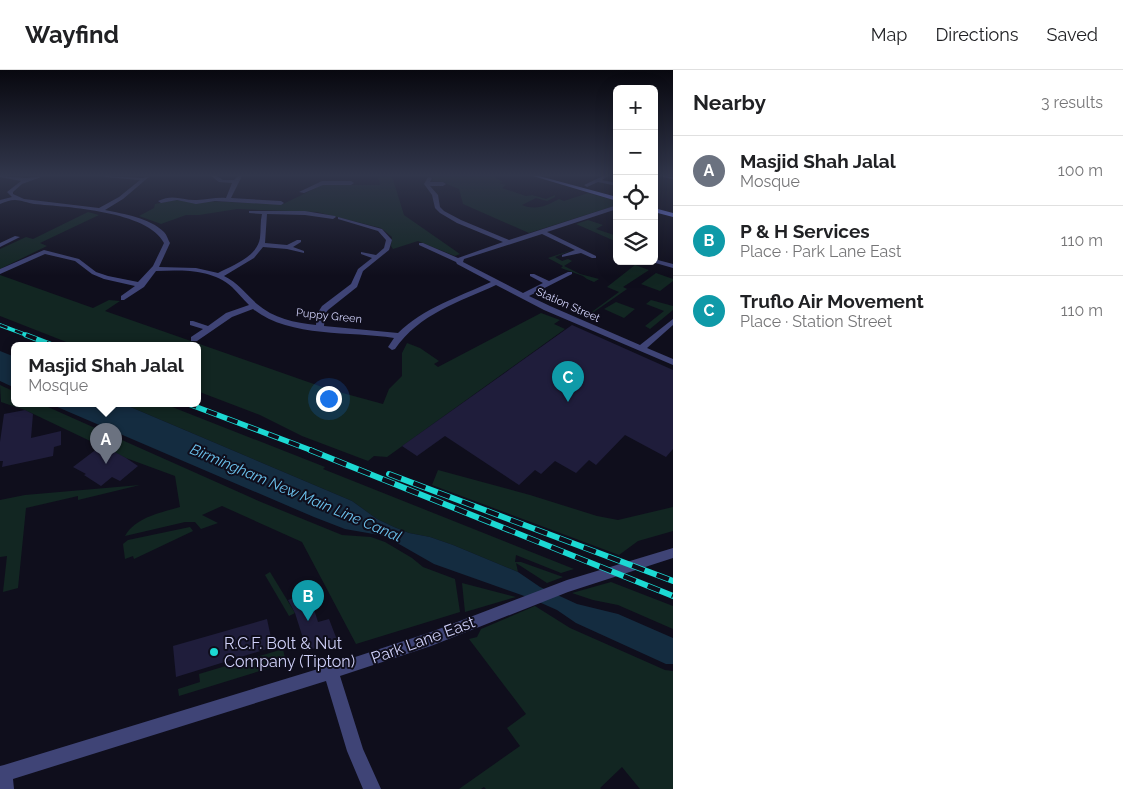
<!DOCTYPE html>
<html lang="en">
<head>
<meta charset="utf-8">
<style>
  body { margin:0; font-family:Raleway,sans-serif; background:#f2f2f2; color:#202124 }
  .controls { position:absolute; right:15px; top:15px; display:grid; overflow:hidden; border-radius:8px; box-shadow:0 5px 20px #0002 }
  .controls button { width:45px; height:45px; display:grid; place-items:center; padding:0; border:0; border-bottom:1px solid #e0e0e0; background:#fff; color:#202124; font:25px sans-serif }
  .you { position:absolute; left:328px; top:328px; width:18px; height:18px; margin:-12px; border:4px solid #fff; border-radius:50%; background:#1a73e8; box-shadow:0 0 0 8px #1a73e833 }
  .badge { display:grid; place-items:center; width:32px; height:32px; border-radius:50%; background:#d93025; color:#fff; font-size:16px; font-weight:700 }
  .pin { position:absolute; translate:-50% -41px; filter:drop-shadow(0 1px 2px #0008) }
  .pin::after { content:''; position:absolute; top:26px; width:18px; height:15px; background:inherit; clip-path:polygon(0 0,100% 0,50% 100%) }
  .popup { position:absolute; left:11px; top:272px; width:190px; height:65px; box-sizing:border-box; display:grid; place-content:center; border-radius:8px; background:#fff; filter:drop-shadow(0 1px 4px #0005); font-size:16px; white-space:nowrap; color:#757577 }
  .popup b { font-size:19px; color:#202124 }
  .popup::after { content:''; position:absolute; left:50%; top:100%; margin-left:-10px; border:10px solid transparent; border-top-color:#fff }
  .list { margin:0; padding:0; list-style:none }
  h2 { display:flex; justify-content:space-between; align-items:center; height:65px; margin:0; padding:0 20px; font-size:21px }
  h2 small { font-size:16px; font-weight:400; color:#757577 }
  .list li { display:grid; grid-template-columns:32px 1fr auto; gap:15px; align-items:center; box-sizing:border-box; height:70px; padding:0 20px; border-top:1px solid #e0e0e0 }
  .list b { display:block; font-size:19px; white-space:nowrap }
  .list p { margin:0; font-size:16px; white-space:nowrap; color:#757577 }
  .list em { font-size:16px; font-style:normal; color:#757577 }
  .icon { flex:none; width:28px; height:28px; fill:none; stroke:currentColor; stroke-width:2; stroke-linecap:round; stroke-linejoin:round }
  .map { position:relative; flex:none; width:673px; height:719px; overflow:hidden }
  header { display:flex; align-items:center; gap:30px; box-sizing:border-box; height:70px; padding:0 25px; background:#fff; border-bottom:1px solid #e0e0e0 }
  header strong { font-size:24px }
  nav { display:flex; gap:28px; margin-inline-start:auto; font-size:18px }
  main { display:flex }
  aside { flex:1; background:#fff }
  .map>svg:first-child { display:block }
  .green { fill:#122622 }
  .water { fill:#142c40 }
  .building { fill:#1f1d3b }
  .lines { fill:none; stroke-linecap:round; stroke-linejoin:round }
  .street { fill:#3f4476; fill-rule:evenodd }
  .secondary { fill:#7380ed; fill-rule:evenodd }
  .rail-far2-casing { stroke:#1cd9d3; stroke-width:4 }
  .rail-far1-casing { stroke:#1cd9d3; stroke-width:5.5 }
  .rail-casing { stroke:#1cd9d3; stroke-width:6 }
  .rail-far2 { stroke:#0f0e1c; stroke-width:2.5; stroke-dasharray:8; stroke-linecap:butt }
  .rail-far1 { stroke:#0f0e1c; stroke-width:4; stroke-dasharray:11; stroke-linecap:butt }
  .rail { stroke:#0f0e1c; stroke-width:4.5; stroke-dasharray:13; stroke-linecap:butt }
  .poi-dot { fill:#1cd9d3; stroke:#0f0e1c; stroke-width:2 }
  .labels { text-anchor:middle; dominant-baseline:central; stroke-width:4; stroke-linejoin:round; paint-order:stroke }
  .far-street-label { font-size:11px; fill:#d0d1f9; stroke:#0f0e1c }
  .water-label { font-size:15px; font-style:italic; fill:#6bc1ec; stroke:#0f0e1c }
  .near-street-label { font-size:16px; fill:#d0d1f9; stroke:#0f0e1c }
  .near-poi-label { font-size:16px; fill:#d0d1f9; stroke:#0f0e1c; text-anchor:start }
</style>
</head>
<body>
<header>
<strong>Wayfind</strong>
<nav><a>Map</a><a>Directions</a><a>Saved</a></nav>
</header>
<main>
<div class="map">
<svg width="673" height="719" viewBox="0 0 673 719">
  <rect width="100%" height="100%" fill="#0f0e1c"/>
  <g class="green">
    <polygon points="378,106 392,106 404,145 460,184 455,186 418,171 393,179 391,176 392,167 381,158 317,142 237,139 199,145 186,145 161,154 139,146 154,138 155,134 175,130 283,134 322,115 380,115"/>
    <path d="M427 106H500L495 107 503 112 500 113 506 115 502 118 526 126 532 125 546 129 555 125V127L547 131 536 128 522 135C537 141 548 135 559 129L564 131 588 123 617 131V135L529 163 463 134 459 119 442 112 433 111V108Z"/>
    <polygon points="88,142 99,145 40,173 47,176 0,199 0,179 26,167 33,169"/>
    <polygon points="588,150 603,155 596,159 617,166 617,172 576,154"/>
    <polygon points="572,180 555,187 562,191 568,189 572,191 564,196 580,204 599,209 594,212 587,209 583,206 561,198 563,196 548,188"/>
    <polygon points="635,195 649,200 623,217 627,219 591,244 589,244 619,222 607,217"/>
    <polygon points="656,203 673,209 673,211 660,221 641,214"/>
    <polygon points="0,205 93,238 109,230 120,231 105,241 328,319 383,334 389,319 402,306 402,283 407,273 420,278 439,291 434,294 438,297 541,243 560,250 554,254 565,259 387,387 374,386 368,391 302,366 260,345 197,321 197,275 74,275 0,246"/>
    <polygon points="651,230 673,236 673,240 650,259 645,256 664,241 646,234"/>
    <polygon points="616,232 635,239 624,248 604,239"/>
    <path d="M0 315 15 322V333H39L261 432 342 465 371 467 385 472 412 488 423 497 455 509 460 542 356 574 302 472 222 436 202 445 218 453 201 459 195 452H185L125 466C136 447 160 443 180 437L175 406 126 388 25 340 1 332Z"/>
    <polygon points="121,333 162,333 325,397 323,399 574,499 561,503 516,485 515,492 521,492 563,507 547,513 516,493 518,502 453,475 430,467 409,463 394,457 377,449 352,431"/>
    <polygon points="438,400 530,425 597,446 618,450 673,437 673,461 638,471 619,485 432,415"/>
    <polygon points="140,415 78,430 78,426 26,438 18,518 3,522 7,486 0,487 0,430 25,425"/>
    <polygon points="190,457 193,461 134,489 133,486 125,489 123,474 128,470"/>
    <polygon points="270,502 295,543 289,546 265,505"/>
    <polygon points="611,512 673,536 673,559 618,535 593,530 572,523"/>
    <polygon points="462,513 516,527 465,542"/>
    <polygon points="535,536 570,558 665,600 673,601 673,719 640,719 622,697 600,718 601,719 486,719 484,717 481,719 459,719 520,676 507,658 526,644 469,569 477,567 481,559"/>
    <polygon points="283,579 286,593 179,626 178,619 200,612 199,604"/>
  </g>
  <g class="water">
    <polygon points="0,281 15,287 15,318 0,311"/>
    <polygon points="48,333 121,333 352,431 377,449 394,457 409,463 430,467 453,475 518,502 540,517 577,534 618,544 673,568 673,594 666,594 576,553 557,540 530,528 434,494 385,466 345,459 314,447"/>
  </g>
  <g class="building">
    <polygon points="572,255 673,300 673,379 666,387 625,365 596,395 589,390 576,403 555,391 541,404 535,400 519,415 445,366 417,386 402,376"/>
    <polygon points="25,340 33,344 31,368 61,361 61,375 54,377 53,386 2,397 3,391 0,391 0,372 4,344"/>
    <polygon points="102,375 126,388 138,396 120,411 112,407 101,416 84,405 86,404 73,397"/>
    <polygon points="309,523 318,552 329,549 337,570 307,581 295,543 288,530"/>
    <polygon points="267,549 273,577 176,607 173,576"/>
  </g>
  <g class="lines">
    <g class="street">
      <path d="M0 106 26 108 44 106 22 114 13 122V124L24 129 99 138 119 127 140 110 105 107 103 106 143 108 150 106 123 129 105 140C124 144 150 148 164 162 167 165 168 170 170 173L159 197 196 198 218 203C233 195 257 187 260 168 261 160 260 152 262 144L249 143V141H305L335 146 336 147 333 149 305 145 267 144 265 173 287 175 297 170H301V172L293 177 304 181V183L287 179 263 177 254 188 224 206C237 212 246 224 257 234 273 248 295 253 316 255L317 244 322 236 351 214 358 199 372 188 361 184V182L376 185 384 178 386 170 378 161 338 149V147L382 159 392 170 389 180 363 201 357 217 328 240 325 244 324 256 398 263C424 238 458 227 491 212L457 194 456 192 419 175V173H423L458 188 503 172 457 153 440 143 435 138 432 125 424 114 428 107 432 108 430 112H443L446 114 443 116H430L438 125 440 137 444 141 461 150 509 170 617 135V139L547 162 596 186V188H592L581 183 562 187V185L575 180 542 164 464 189 463 192 523 223 543 213 530 206V204H534L549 211 568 202H572V204L529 226 550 236 640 275 673 249V255L647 278 673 289V295L544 240 496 215C459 232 419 244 395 279L392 280 388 277 394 268C351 261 289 268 253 239L232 247 197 271H191V267L203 259 190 255V251H193L208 256 226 243 249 235C243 229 238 223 232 217 212 199 182 200 156 201L144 217 124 230H121V226L135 216 104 209 92 204 75 191 45 184 0 204V199L44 180 79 189 96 202 108 206 138 212 153 196 164 173C148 141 67 137 34 134 28 133 21 130 15 130 10 130 5 132 0 134V130L12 127 7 122 21 111 0 107Z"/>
      <path d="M211 106H217L223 110H234L238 106H242L231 128 281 131 284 133 281 135 215 131 196 134 177 130 161 133 158 131C174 123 183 131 197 130 207 130 216 127 226 128L232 113 219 112Z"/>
      <polygon points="603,106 608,106 602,110 617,113 617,116 598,112 587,117 584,115"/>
      <polygon points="663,106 673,107 673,109 663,107"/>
      <polygon points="322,111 351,111 354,113 351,115 323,115 304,123 299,122"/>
      <polygon points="15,166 20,167 0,177 0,173"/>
      <polygon points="654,189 673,194 673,198 652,192 651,191 654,191"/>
      <polygon points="673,478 673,488 568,522 431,576 340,606 363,679 381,719 363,719 347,681 326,611 13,709 14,719 0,719 0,696 4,695 331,595 431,562 567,510"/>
    </g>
    <g class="secondary">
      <polygon points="533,106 539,106 617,127 617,131"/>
      <polygon points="654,138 673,143 673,147 654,142"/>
    </g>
    <defs>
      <polyline id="rail-far2" points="0,255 29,266"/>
      <g id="rail-far1">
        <polyline points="26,265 52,275"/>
        <polyline points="186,333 313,381"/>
      </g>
      <g id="rail">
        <polyline points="310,380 673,526"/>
        <polyline points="389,404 673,511"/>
      </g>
    </defs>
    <use href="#rail-far2" class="rail-far2-casing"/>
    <use href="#rail-far1" class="rail-far1-casing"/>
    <use href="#rail" class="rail-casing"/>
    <use href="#rail-far2" class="rail-far2"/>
    <use href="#rail-far1" class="rail-far1"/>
    <use href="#rail" class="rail"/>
  </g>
  <linearGradient id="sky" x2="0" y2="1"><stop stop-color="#08080f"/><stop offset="0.51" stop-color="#31364b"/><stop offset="1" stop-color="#31364b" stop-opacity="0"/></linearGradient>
  <rect width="673" height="206" fill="url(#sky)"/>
  <circle class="poi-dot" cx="214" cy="582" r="5"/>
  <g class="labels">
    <g class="far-street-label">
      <text transform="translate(568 235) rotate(24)">Station Street</text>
      <text transform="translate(329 246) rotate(6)">Puppy Green</text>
    </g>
    <g class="water-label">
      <text transform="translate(296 423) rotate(23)">Birmingham New Main Line Canal</text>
    </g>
    <g class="near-street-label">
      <text transform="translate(423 570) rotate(-20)">Park Lane East</text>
    </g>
    <g class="near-poi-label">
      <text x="224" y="573">R.C.F. Bolt &amp; Nut<tspan x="224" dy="18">Company (Tipton)</tspan></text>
    </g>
  </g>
</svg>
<div class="controls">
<button>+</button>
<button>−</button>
<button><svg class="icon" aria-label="locate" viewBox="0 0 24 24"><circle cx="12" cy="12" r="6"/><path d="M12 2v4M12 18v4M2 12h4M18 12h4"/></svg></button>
<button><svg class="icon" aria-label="layers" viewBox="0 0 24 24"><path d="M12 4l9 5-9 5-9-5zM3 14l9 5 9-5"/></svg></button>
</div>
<div class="you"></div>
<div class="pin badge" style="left:106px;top:394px;background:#6b7280">A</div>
<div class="popup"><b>Masjid Shah Jalal</b>Mosque</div>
<div class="pin badge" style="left:308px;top:551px;background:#0f9aa8">B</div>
<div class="pin badge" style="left:568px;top:332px;background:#0f9aa8">C</div>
</div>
<aside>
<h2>Nearby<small>3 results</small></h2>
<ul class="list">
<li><span class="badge" style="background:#6b7280">A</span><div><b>Masjid Shah Jalal</b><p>Mosque</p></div><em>100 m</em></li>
<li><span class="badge" style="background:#0f9aa8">B</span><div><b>P &amp; H Services</b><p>Place · Park Lane East</p></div><em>110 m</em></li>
<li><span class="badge" style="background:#0f9aa8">C</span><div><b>Truflo Air Movement</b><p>Place · Station Street</p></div><em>110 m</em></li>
</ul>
</aside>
</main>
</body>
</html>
